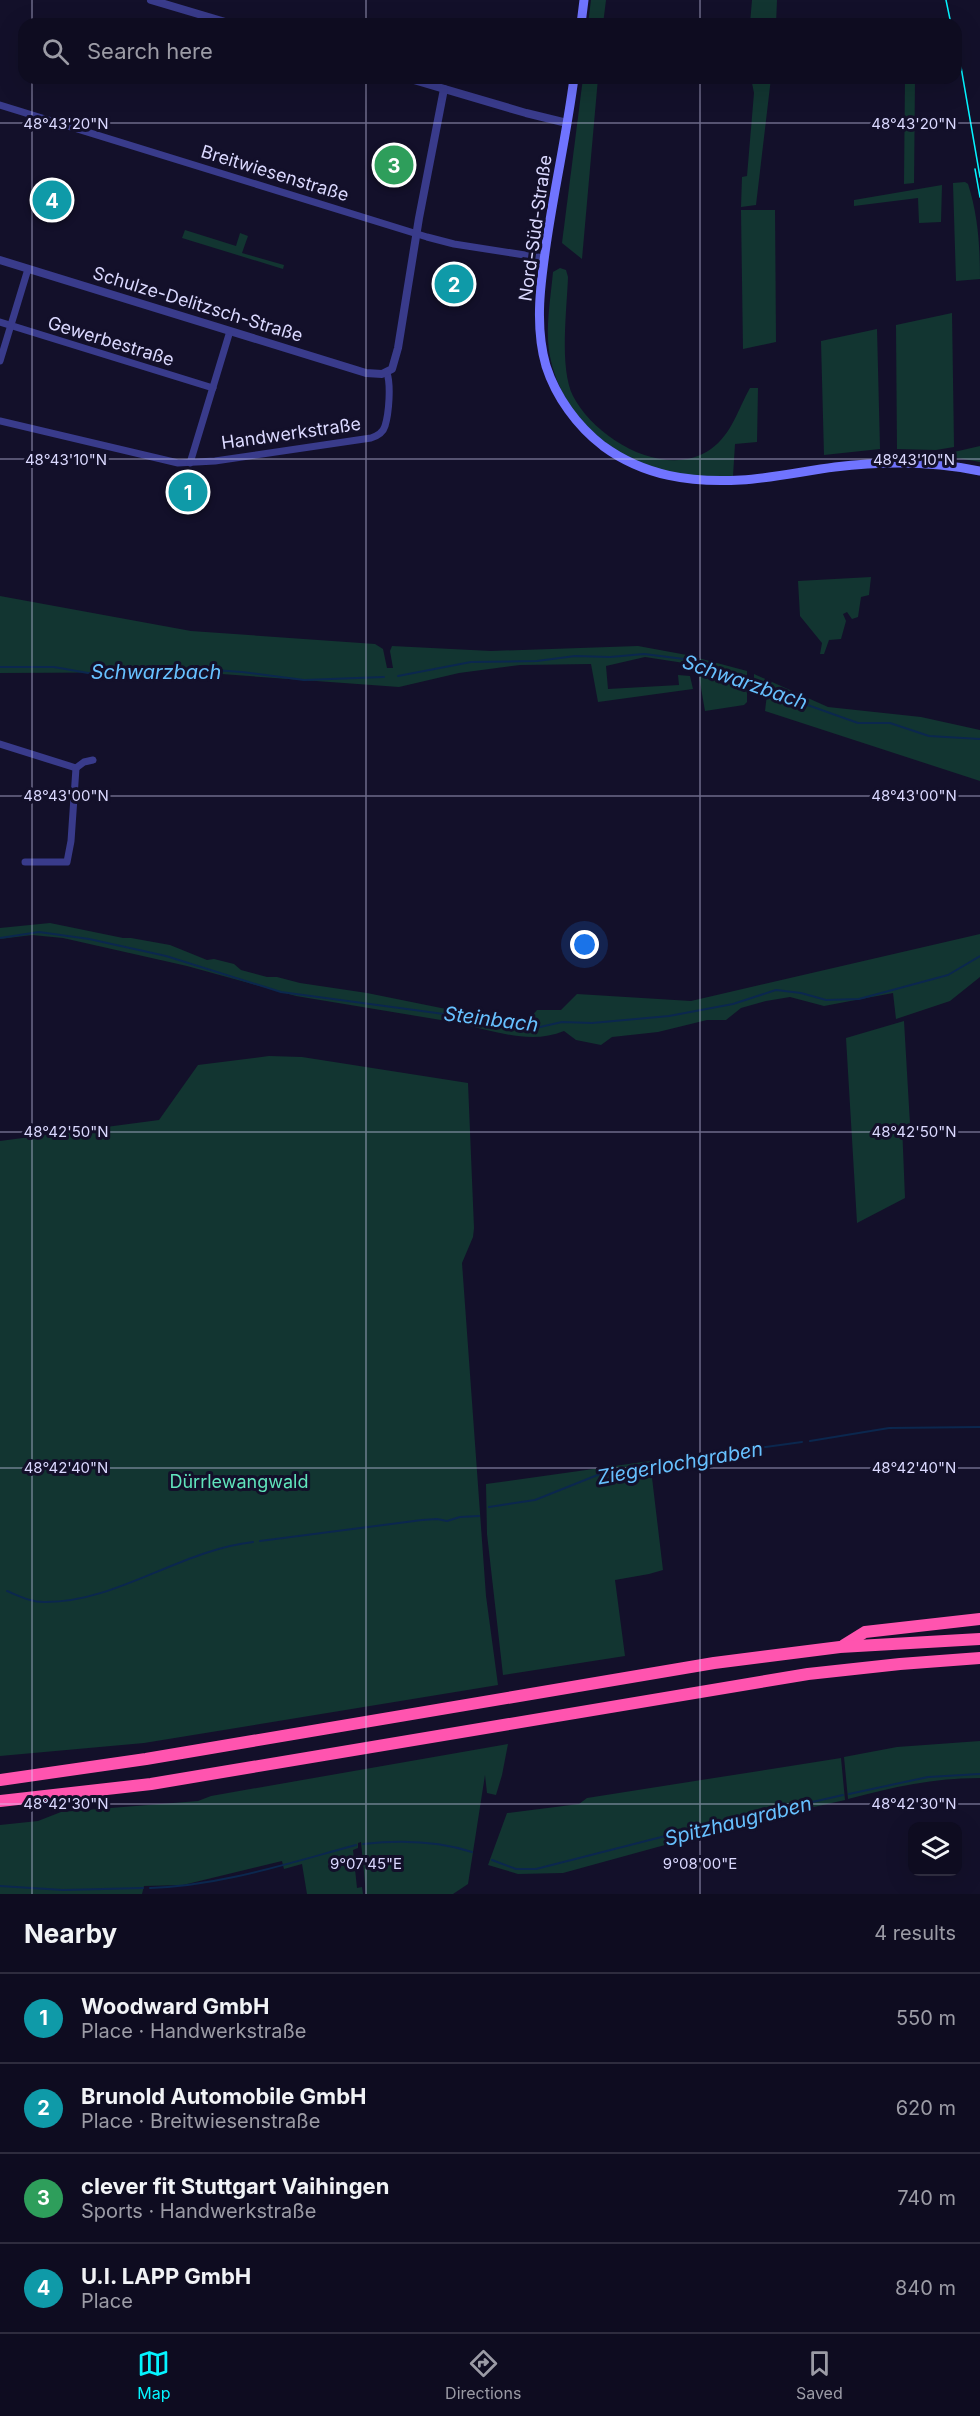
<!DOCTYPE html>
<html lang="en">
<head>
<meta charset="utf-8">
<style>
  body { margin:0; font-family:Inter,sans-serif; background:#1c1a2d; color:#f1f3f6 }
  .controls { position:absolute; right:18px; bottom:18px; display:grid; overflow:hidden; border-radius:12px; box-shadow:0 6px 24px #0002 }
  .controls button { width:54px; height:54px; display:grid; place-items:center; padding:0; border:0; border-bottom:2px solid #2e2c3e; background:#0e0c20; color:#f1f3f6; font:30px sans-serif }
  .you { position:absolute; left:585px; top:945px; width:21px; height:21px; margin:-15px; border:4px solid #fff; border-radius:50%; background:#1a73e8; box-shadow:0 0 0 9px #1a73e833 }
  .badge { display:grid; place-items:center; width:39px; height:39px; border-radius:50%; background:#05f4ff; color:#fff; font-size:20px; font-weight:700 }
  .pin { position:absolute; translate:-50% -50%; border:3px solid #fff; box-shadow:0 2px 6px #0006 }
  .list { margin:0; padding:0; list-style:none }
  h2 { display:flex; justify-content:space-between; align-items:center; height:78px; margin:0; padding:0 24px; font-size:26px }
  h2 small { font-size:20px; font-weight:400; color:#9b9ba5 }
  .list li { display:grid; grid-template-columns:39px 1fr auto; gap:18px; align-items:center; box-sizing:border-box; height:90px; padding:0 24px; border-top:2px solid #2e2c3e }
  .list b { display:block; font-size:22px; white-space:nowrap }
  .list p { margin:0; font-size:20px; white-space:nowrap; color:#9b9ba5 }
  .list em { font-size:20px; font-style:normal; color:#9b9ba5 }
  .icon { flex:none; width:33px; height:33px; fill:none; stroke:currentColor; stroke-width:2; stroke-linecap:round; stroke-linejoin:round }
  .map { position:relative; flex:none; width:980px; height:1894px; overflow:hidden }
  .search { position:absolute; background:#0e0c20; box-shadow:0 6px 24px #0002; left:18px; right:18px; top:18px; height:66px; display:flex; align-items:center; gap:15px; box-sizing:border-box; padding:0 21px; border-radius:18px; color:#9b9ba5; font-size:22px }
  .sheet { height:438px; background:#0e0c20 }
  nav { display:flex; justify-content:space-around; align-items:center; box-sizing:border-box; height:84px; border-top:2px solid #2e2c3e; background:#0e0c20; font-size:16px; color:#9b9ba5 }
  nav a { display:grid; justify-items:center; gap:3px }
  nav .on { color:#05f4ff }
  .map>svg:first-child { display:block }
  .green { fill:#123531 }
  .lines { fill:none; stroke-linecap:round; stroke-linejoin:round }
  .stream { stroke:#0b274e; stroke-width:2 }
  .minor { stroke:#393b8b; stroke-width:7 }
  .tertiary { stroke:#393b8b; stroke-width:8 }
  .secondary { stroke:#7074ff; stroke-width:9 }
  .motorway { stroke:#ff54af; stroke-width:12 }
  .tram { stroke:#05f4ff; stroke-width:1.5 }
  .ticks { fill:none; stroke:#dbd9ff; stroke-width:1.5; stroke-opacity:0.45 }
  .labels { text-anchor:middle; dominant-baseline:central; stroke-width:6; stroke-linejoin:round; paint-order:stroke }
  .street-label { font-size:18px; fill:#dbd9ff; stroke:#13102a }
  .park-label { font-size:18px; fill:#60e4bc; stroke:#13102a }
  .water-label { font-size:20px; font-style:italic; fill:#67c1ff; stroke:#13102a }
  .ticks-label { font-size:15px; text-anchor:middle; fill:#dbd9ff; stroke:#13102a; stroke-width:6; stroke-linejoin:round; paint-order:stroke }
</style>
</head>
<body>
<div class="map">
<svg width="980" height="1894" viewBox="0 0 980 1894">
  <rect width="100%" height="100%" fill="#13102a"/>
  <g class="green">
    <polygon points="591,0 606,0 603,24 588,24"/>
    <polygon points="752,0 777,0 776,24 750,24"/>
    <polygon points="583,78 598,78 582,259 562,243"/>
    <polygon points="751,78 771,78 756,205 741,207 742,177 747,176 754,93"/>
    <polygon points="905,78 915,78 914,183 904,184"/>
    <path d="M965 182 968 184C978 215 980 247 980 279L956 281 953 183Z"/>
    <polygon points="942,185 941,222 919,223 918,198 854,206 854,200"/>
    <polygon points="741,210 775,210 776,342 743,349"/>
    <polygon points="185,230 236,246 240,233 248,236 242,253 284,265 283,269 182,238"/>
    <path d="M560 268 566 270 568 277C567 308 559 368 573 396 595 439 666 481 711 449 732 434 738 409 750 388H758L757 442 735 444 733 476C720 477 705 478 692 477 622 471 552 414 548 340 547 318 551 294 553 272Z"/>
    <polygon points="952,313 954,447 936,450 897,449 896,325"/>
    <polygon points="877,329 880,449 824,455 821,341"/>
    <polygon points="980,446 980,462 941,455"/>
    <polygon points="871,577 869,595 861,597 858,617 852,619 847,612 843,614 846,621 841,639 829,640 824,654 820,654 822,643 800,616 798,581"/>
    <polygon points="0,596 191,631 375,644 383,649 387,668 393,668 390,651 392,646 491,651 638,646 687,655 747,671 747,702 744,705 705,711 697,665 645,657 606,666 608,689 679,685 678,675 690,676 693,689 598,702 591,664 520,665 459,673 399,687 194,672 0,673"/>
    <polygon points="754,674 828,707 921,717 980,730 980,781 765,711 767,694 754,689"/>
    <polygon points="50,923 123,938 131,938 170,945 207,960 214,959 234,964 241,970 267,977 277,977 300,983 367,993 451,1010 453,1022 296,996 187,966 63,938 32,935 0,939 0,928"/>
    <path d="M980 934V977L950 1001 896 1019 893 993 824 1006 790 997 766 1001 741 1008 726 1020H707L658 1032 612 1037 601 1045 576 1040 564 1031C531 1045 495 1031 461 1024L458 1012 500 1020 527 1022 537 1010H561L577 994 691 1001Z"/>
    <polygon points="904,1021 910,1124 902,1125 905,1198 857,1223 846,1038"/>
    <polygon points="269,1056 302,1057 468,1083 474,1228 473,1237 462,1263 486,1596 498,1685 144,1743 0,1756 0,1141 159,1120 198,1065"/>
    <polygon points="650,1461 663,1570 649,1574 615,1580 625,1656 503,1675 487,1534 486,1484"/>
    <path d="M980 1741V1778C934 1778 893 1787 848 1799L844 1757 897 1747Z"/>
    <polygon points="508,1744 502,1775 496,1795 487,1793 485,1775 468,1884 453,1894 366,1894 361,1842 358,1843 358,1848 353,1850 357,1888 362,1887 363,1894 307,1894 302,1864 284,1869 282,1861 183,1885 144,1886 142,1894 0,1894 0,1825 38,1821 61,1812 198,1801 211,1796"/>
    <polygon points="841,1758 845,1800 756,1820 563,1873 518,1874 488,1865 507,1813 579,1804 587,1798"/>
  </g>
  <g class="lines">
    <g class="stream">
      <polyline points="0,667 54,667 88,673 148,669 199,669 242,672 304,680 384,677"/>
      <polyline points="398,676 471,662 537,661 575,656 610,657 644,654 692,660 746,683 858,723 890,723 929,736 980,739"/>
      <polyline points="0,938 39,932 89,939 166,956 281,992 540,1027 562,1022 592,1023 669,1016 733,1004 776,990 801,993 826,1000 859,999 948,975 980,956"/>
      <polyline points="810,1441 889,1428 980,1427"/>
      <polyline points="489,1507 535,1500 600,1474 698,1456 802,1442"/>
      <polyline points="260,1541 422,1520 437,1519 447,1521 460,1517 479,1516"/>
      <path d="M7 1591C19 1596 33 1603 46 1602 117 1602 181 1550 253 1542"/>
      <polyline points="849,1794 928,1777 980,1774"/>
      <path d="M363 1844C399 1840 438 1841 472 1852"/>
      <polyline points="492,1860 516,1869 536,1869 689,1830 843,1795"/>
      <polyline points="0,1886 63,1890 143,1888"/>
      <path d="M150 1888C220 1886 289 1863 356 1845"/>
    </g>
    <g class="minor">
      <polyline points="0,105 427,237 454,244 544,258"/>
      <polyline points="0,322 213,388"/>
      <polyline points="0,361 28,269"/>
      <path d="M0 421 178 463 215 461 371 438C377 436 383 433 385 426 389 413 391 385 387 373"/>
      <polyline points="190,463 230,331"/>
      <polyline points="0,744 76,768"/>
      <polyline points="76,768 84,762 93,760"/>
      <polyline points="25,862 67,862 71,841 76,768"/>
    </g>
    <g class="tertiary">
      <polyline points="151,0 232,24"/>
      <polyline points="407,78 526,113 567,123"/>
      <polyline points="0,260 366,373 382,374 392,369 398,348 419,218 444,89"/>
    </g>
    <g class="secondary">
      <polyline points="581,24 584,0"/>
      <path d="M574 78C567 132 555 185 547 239 541 280 534 325 546 366 556 397 577 426 603 446 644 476 691 483 741 480 773 478 804 471 835 467 884 461 932 461 980 471"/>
    </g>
    <g class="motorway">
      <polyline points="844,1645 865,1632 980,1619"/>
      <polyline points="0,1780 146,1759 714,1663 840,1647 980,1639"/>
      <polyline points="0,1801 151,1784 808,1674 900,1664 980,1658"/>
    </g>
    <g class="tram">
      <polyline points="946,0 951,24"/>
      <polyline points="956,38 980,177"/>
      <polyline points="975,169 980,197"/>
    </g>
  </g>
  <path class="ticks" d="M32 0V24M366 0V24M700 0V24M32 78V1894M366 78V1894M700 78V1894M0 123H980M0 459H980M0 796H980M0 1132H980M0 1468H980M0 1804H980"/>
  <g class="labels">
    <g class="street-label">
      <text transform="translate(275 173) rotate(17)">Breitwiesenstraße</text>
      <text transform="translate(535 228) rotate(-82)">Nord-Süd-Straße</text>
      <text transform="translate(198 304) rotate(17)">Schulze-Delitzsch-Straße</text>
      <text transform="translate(111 341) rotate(17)">Gewerbestraße</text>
      <text transform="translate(291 433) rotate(-8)">Handwerkstraße</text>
    </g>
    <g class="park-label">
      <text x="239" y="1481">Dürrlewangwald</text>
    </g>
    <g class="water-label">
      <text x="156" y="672">Schwarzbach</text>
      <text transform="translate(745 682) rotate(19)">Schwarzbach</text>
      <text transform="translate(491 1019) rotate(7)">Steinbach</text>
      <text transform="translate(680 1463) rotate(-10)">Ziegerlochgraben</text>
      <text transform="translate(738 1821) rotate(-14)">Spitzhaugraben</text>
    </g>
  </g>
  <g class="ticks-label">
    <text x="66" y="129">48°43'20"N</text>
    <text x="914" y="129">48°43'20"N</text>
    <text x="66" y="465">48°43'10"N</text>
    <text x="914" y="465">48°43'10"N</text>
    <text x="66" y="801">48°43'00"N</text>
    <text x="914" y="801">48°43'00"N</text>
    <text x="66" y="1137">48°42'50"N</text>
    <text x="914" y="1137">48°42'50"N</text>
    <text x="66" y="1473">48°42'40"N</text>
    <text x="914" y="1473">48°42'40"N</text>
    <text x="66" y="1809">48°42'30"N</text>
    <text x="914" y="1809">48°42'30"N</text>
    <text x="366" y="1869">9°07'45"E</text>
    <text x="700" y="1869">9°08'00"E</text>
  </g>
</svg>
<div class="controls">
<button><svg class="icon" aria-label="layers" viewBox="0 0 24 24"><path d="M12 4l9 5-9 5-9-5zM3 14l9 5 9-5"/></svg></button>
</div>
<div class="you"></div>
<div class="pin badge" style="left:188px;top:492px;background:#0f9aa8">1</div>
<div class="pin badge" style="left:454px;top:284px;background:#0f9aa8">2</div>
<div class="pin badge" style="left:394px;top:165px;background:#2e9e5b">3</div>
<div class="pin badge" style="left:52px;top:200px;background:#0f9aa8">4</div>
<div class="search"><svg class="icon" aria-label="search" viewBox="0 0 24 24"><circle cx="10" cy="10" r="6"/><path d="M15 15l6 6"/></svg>Search here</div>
</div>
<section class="sheet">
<h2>Nearby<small>4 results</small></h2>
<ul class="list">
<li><span class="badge" style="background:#0f9aa8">1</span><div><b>Woodward GmbH</b><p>Place · Handwerkstraße</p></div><em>550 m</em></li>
<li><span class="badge" style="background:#0f9aa8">2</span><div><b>Brunold Automobile GmbH</b><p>Place · Breitwiesenstraße</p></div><em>620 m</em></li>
<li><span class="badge" style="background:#2e9e5b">3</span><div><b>clever fit Stuttgart Vaihingen</b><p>Sports · Handwerkstraße</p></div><em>740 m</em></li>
<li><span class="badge" style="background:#0f9aa8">4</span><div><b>U.I. LAPP GmbH</b><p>Place</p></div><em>840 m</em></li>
</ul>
</section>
<nav>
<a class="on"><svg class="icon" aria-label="map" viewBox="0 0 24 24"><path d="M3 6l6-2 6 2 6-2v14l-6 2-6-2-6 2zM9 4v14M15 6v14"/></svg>Map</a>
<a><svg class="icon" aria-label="directions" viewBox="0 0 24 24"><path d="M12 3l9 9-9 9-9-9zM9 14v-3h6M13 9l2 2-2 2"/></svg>Directions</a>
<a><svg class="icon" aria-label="saved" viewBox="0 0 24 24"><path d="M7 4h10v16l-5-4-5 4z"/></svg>Saved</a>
</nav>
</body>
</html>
